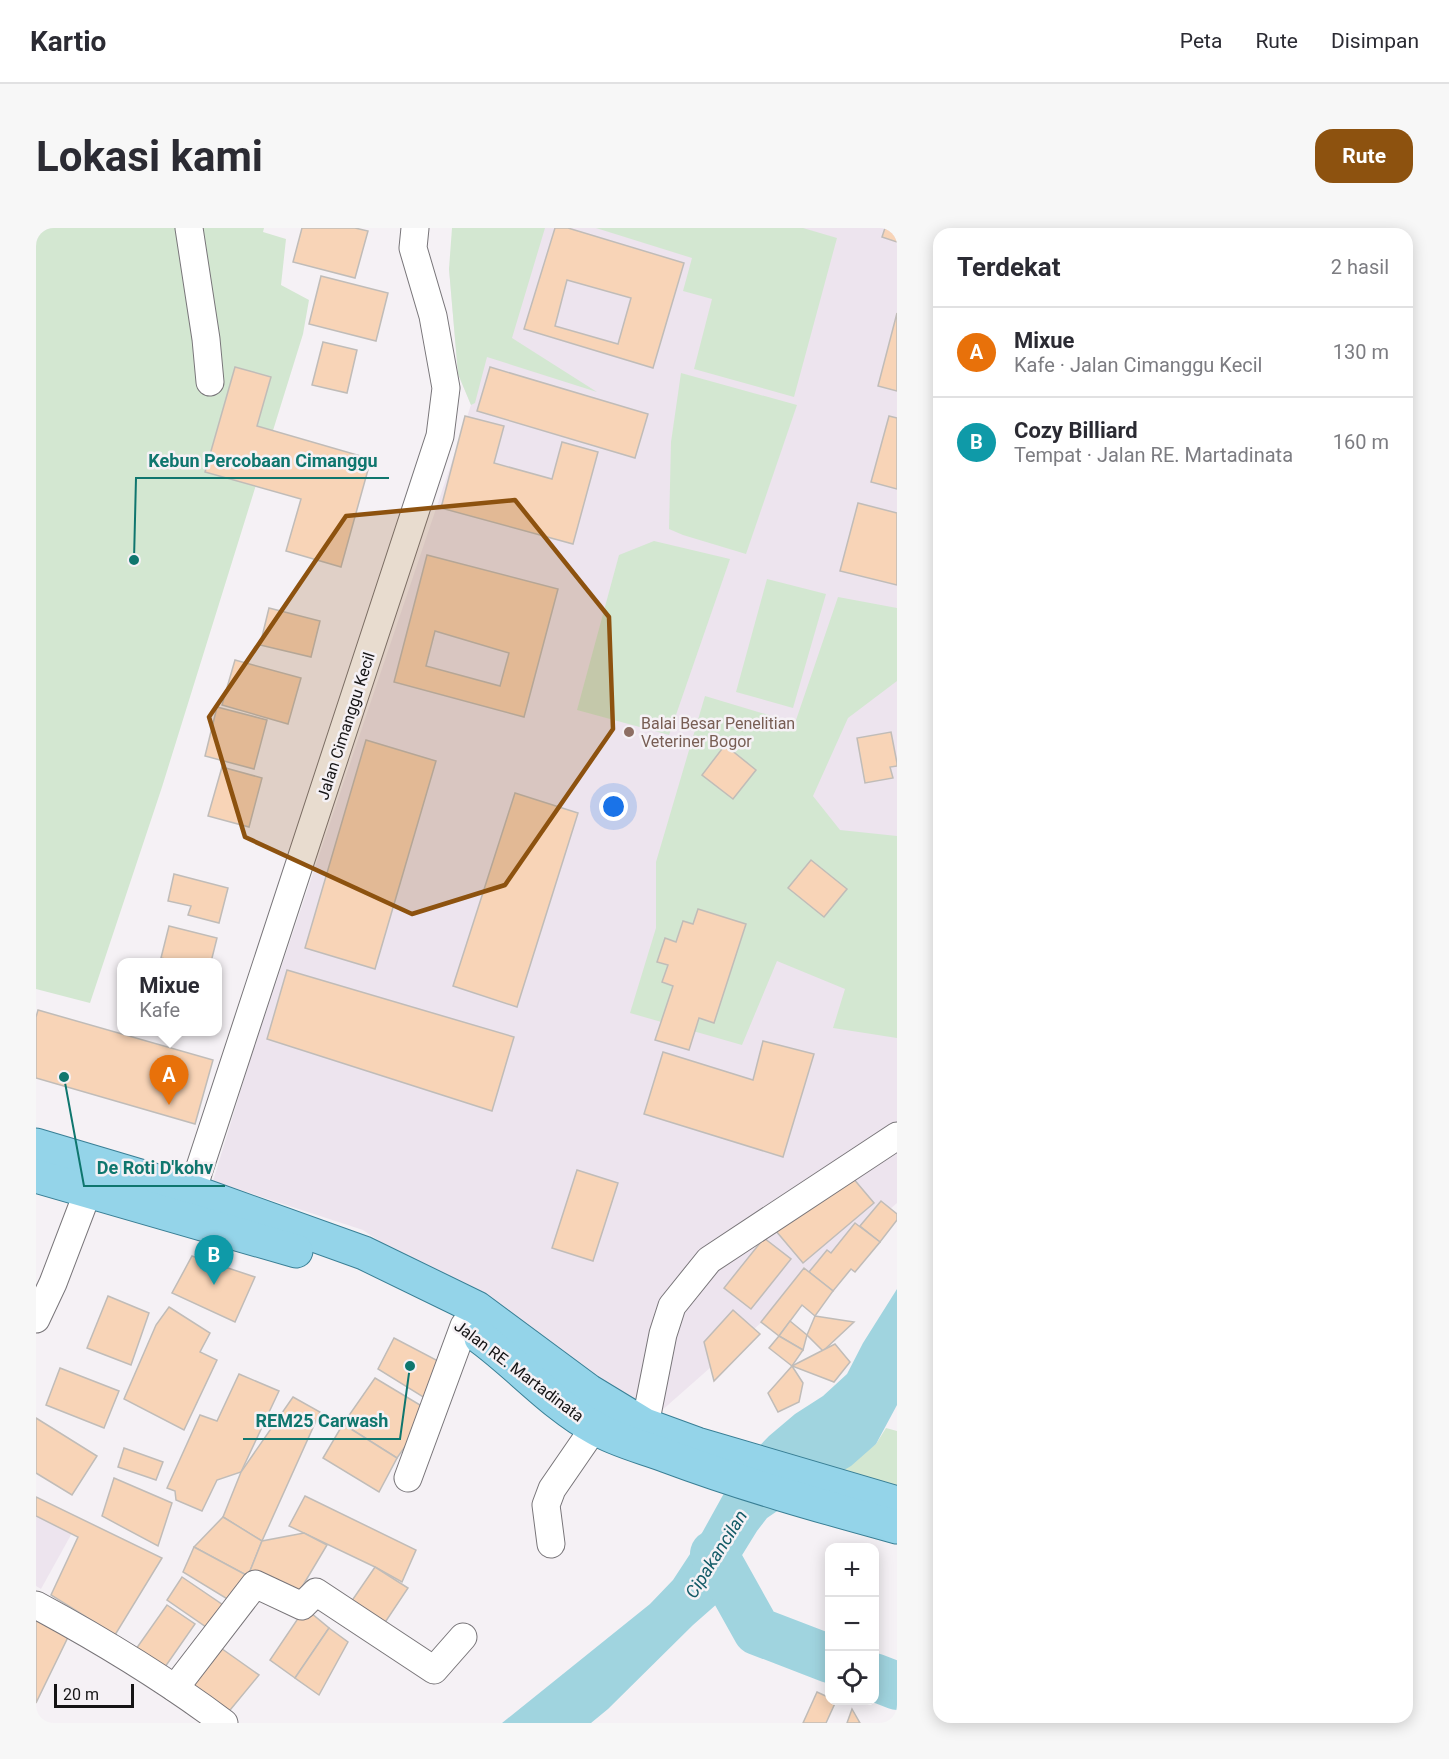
<!DOCTYPE html>
<html lang="id">
<head>
<meta charset="utf-8">
<style>
  body { margin:0; font-family:Roboto,sans-serif; background:#f7f7f7; color:#2b2b33 }
  .controls { position:absolute; right:18px; bottom:18px; display:grid; overflow:hidden; border-radius:12px; box-shadow:0 3px 15px #0003 }
  .controls button { width:54px; height:54px; display:grid; place-items:center; padding:0; border:0; border-bottom:2px solid #e1e1e2; background:#fff; color:#2b2b33; font:30px sans-serif }
  .scale { position:absolute; left:18px; bottom:15px; width:80px; box-sizing:border-box; padding-left:6px; border:3px solid #151415; border-top:0; font-size:16px; line-height:21px; white-space:nowrap; color:#151415; -webkit-text-stroke:4px #f5f1f5; paint-order:stroke }
  .you { position:absolute; left:578px; top:579px; width:21px; height:21px; margin:-15px; border:4px solid #fff; border-radius:50%; background:#1a73e8; box-shadow:0 0 0 9px #1a73e833 }
  .badge { display:grid; place-items:center; width:39px; height:39px; border-radius:50%; background:#8d520f; color:#fff; font-size:20px; font-weight:700 }
  .pin { position:absolute; translate:-50% -50px; filter:drop-shadow(0 2px 3px #0008) }
  .pin::after { content:''; position:absolute; top:32px; width:21px; height:18px; background:inherit; clip-path:polygon(0 0,100% 0,50% 100%) }
  .popup { position:absolute; left:81px; top:730px; width:105px; height:78px; box-sizing:border-box; display:grid; place-content:center; border-radius:12px; background:#fff; filter:drop-shadow(0 2px 4px #0005); font-size:20px; white-space:nowrap; color:#7c7c81 }
  .popup b { font-size:22px; color:#2b2b33 }
  .popup::after { content:''; position:absolute; left:50%; top:100%; margin-left:-12px; border:12px solid transparent; border-top-color:#fff }
  .list { margin:0; padding:0; list-style:none }
  h2 { display:flex; justify-content:space-between; align-items:center; height:78px; margin:0; padding:0 24px; font-size:26px }
  h2 small { font-size:20px; font-weight:400; color:#7c7c81 }
  .list li { display:grid; grid-template-columns:39px 1fr auto; gap:18px; align-items:center; box-sizing:border-box; height:90px; padding:0 24px; border-top:2px solid #e1e1e2 }
  .list b { display:block; font-size:22px; white-space:nowrap }
  .list p { margin:0; font-size:20px; white-space:nowrap; color:#7c7c81 }
  .list em { font-size:20px; font-style:normal; color:#7c7c81 }
  .icon { flex:none; width:33px; height:33px; fill:none; stroke:currentColor; stroke-width:2; stroke-linecap:round; stroke-linejoin:round }
  .map { position:relative; flex:none; width:861px; height:1495px; overflow:hidden; border-radius:18px }
  header { display:flex; align-items:center; gap:36px; box-sizing:border-box; height:84px; padding:0 30px; background:#fff; border-bottom:2px solid #e1e1e2 }
  header strong { font-size:28px }
  nav { display:flex; gap:33px; margin-inline-start:auto; font-size:21px }
  .intro { display:flex; align-items:center; justify-content:space-between; box-sizing:border-box; height:144px; padding:0 36px }
  h1 { margin:0; font-size:42px }
  .button { padding:15px 27px; border-radius:18px; background:#8d520f; color:#fff; font-size:21px; font-weight:700 }
  main { display:flex; gap:36px; padding:0 36px }
  aside { flex:1; background:#fff; border-radius:18px; box-shadow:0 3px 15px #0003 }
  .map>svg:first-child { display:block }
  .built { fill:#ede4ee }
  .green { fill:#d3e7d1 }
  .water { fill:#a0d4df }
  .lines { fill:none; stroke-linecap:round; stroke-linejoin:round }
  .river { stroke:#a0d4df; stroke-width:48 }
  .building { fill:#f8d4b7; stroke:#c0bcb8; stroke-width:1.5; fill-rule:evenodd }
  .minor-casing { stroke:#787579; stroke-width:29 }
  .major-casing { stroke:#397f95; stroke-width:35 }
  .minor { stroke:#fff; stroke-width:27 }
  .major { stroke:#94d4e9; stroke-width:33 }
  .marked { fill:#8d520f; fill-opacity:0.2; stroke:#8d520f; stroke-width:4.5; stroke-linejoin:round }
  .education-dot { fill:#8d6e63; stroke:#f5f1f5; stroke-width:2 }
  .labels { text-anchor:middle; dominant-baseline:central; stroke-width:5; stroke-linejoin:round; paint-order:stroke }
  .education-label { font-size:16px; fill:#785e54; stroke:#f5f1f5; text-anchor:start }
  .street-label { font-size:16px; fill:#151415; stroke:#f5f1f5 }
  .water-label { font-size:18px; font-style:italic; fill:#125a66; stroke:#f5f1f5 }
  .leader { fill:none; stroke:#0f766e; stroke-width:2 }
  .callout-dot { fill:#0f766e; stroke:#f5f1f5; stroke-width:2 }
  .callout-label { font-size:18px; text-anchor:middle; font-weight:bold; fill:#0f766e; stroke:#f5f1f5; stroke-width:5; stroke-linejoin:round; paint-order:stroke }
</style>
</head>
<body>
<header>
<strong>Kartio</strong>
<nav><a>Peta</a><a>Rute</a><a>Disimpan</a></nav>
</header>
<div class="intro"><h1>Lokasi kami</h1><a class="button">Rute</a></div>
<main>
<div class="map">
<svg width="861" height="1495" viewBox="0 0 861 1495">
  <rect width="100%" height="100%" fill="#f5f1f5"/>
  <g class="built">
    <polygon points="426,0 861,0 861,975 607,1199 465,1096 327,1002 177,953 214,832 435,177 422,146 413,41"/>
    <polygon points="0,1287 36,1305 5,1361 0,1358"/>
  </g>
  <g class="green">
    <polygon points="0,0 228,0 227,4 250,11 245,57 273,72 267,106 126,559 54,775 0,761"/>
    <polygon points="416,0 509,0 476,110 561,164 451,129 439,175 435,177 422,146 413,41"/>
    <polygon points="560,0 767,0 801,10 758,169 658,141 676,71 647,63 656,30"/>
    <polygon points="645,145 761,177 710,326 647,307 633,301 635,214"/>
    <polygon points="618,313 694,331 633,507 541,482 583,327"/>
    <polygon points="731,351 790,366 757,480 700,464"/>
    <polygon points="802,369 861,380 861,453 812,490 777,568 804,602 861,608 861,810 797,800 809,761 741,733 706,817 594,785 620,700 620,634 669,468 759,495"/>
    <polygon points="850,1200 861,1203 861,1274 791,1252 840,1216"/>
  </g>
  <polygon class="water" points="861,1061 861,1177 840,1216 815,1238 759,1271 731,1290 721,1303 695,1345 682,1375 657,1397 572,1481 555,1495 466,1495 614,1376 637,1352 656,1323 702,1240 733,1208 759,1186 787,1168 811,1146 827,1115"/>
  <g class="lines">
    <g class="river">
      <polyline points="678,1326 721,1403 794,1431"/>
      <polyline points="838,1449 861,1458"/>
    </g>
  </g>
  <g class="building">
    <polygon points="266,0 319,0 332,3 319,50 257,34"/>
    <path d="M519 0H532L648 35 617 140 488 101ZM531 52 595 70 582 116 519 98Z"/>
    <polygon points="849,0 861,0 861,14 846,9"/>
    <polygon points="285,48 352,65 340,113 273,96"/>
    <polygon points="861,85 861,163 842,158"/>
    <polygon points="287,114 321,122 311,165 276,157"/>
    <polygon points="199,139 235,149 221,198 335,231 305,339 250,323 265,271 169,244"/>
    <polygon points="454,139 612,186 599,230 441,183"/>
    <polygon points="429,188 468,198 458,235 516,251 526,214 562,224 537,316 405,280"/>
    <polygon points="853,188 861,190 861,261 835,254"/>
    <polygon points="822,275 861,285 861,357 804,343"/>
    <path d="M391 327 522 361 488 489 358 454ZM399 403 473 425 464 458 390 438Z"/>
    <polygon points="233,380 284,393 275,429 224,417"/>
    <polygon points="199,432 265,450 252,496 186,477"/>
    <polygon points="181,479 231,492 218,541 169,528"/>
    <polygon points="855,504 861,535 861,538 854,539 857,550 829,555 821,510"/>
    <polygon points="330,512 400,533 339,741 269,720"/>
    <polygon points="689,517 720,542 697,571 666,547"/>
    <polygon points="186,539 226,550 213,599 172,588"/>
    <polygon points="479,565 542,585 481,779 417,758"/>
    <polygon points="775,632 811,661 788,689 752,660"/>
    <polygon points="138,646 192,660 183,695 152,687 155,678 132,673"/>
    <polygon points="662,681 710,696 678,795 663,790 653,822 619,812 637,758 626,754 632,737 621,734 629,710 640,714 647,693 657,696"/>
    <polygon points="133,698 181,710 175,734 142,734 125,730"/>
    <polygon points="251,742 478,809 456,883 231,811"/>
    <polygon points="2,782 177,832 159,896 0,850 0,789"/>
    <polygon points="727,813 778,826 747,929 608,886 627,824 717,852"/>
    <polygon points="541,942 582,955 557,1033 516,1020"/>
    <polygon points="811,943 838,975 767,1035 740,1003"/>
    <polygon points="845,973 861,986 861,992 844,1014 824,998"/>
    <polygon points="819,995 844,1014 819,1044 815,1041 797,1063 773,1044 791,1022 795,1025"/>
    <polygon points="728,1010 755,1031 715,1081 688,1060"/>
    <polygon points="156,1028 219,1049 199,1094 136,1065"/>
    <polygon points="768,1040 797,1063 779,1088 766,1077 743,1108 725,1094"/>
    <polygon points="72,1068 113,1085 95,1137 51,1120"/>
    <polygon points="133,1079 174,1105 164,1124 181,1132 148,1202 88,1171 120,1097"/>
    <polygon points="697,1082 724,1106 678,1153 668,1114"/>
    <polygon points="779,1088 818,1094 787,1123 771,1107"/>
    <polygon points="754,1093 771,1107 767,1122 743,1108"/>
    <polygon points="743,1108 767,1122 756,1138 733,1120"/>
    <polygon points="358,1110 406,1135 392,1172 342,1141"/>
    <polygon points="799,1116 814,1134 798,1154 756,1138"/>
    <polygon points="756,1138 767,1155 763,1174 742,1184 732,1165"/>
    <polygon points="24,1140 83,1163 68,1200 10,1177"/>
    <polygon points="203,1146 243,1163 205,1244 181,1252 166,1283 140,1272 139,1263 131,1260 164,1187 181,1193"/>
    <polygon points="339,1150 394,1183 361,1230 307,1196"/>
    <polygon points="257,1169 284,1184 226,1313 187,1289 205,1244"/>
    <polygon points="0,1190 61,1228 36,1267 0,1245"/>
    <polygon points="307,1196 361,1230 343,1264 287,1230"/>
    <polygon points="88,1220 127,1234 120,1252 82,1239"/>
    <polygon points="78,1250 136,1275 122,1318 66,1288"/>
    <polygon points="269,1268 380,1322 366,1354 339,1339 253,1298"/>
    <polygon points="0,1269 126,1330 79,1407 15,1367 42,1309 0,1288"/>
    <polygon points="187,1289 226,1313 212,1348 158,1319"/>
    <polygon points="268,1305 291,1317 260,1369 212,1348 226,1313"/>
    <polygon points="158,1319 212,1348 193,1372 147,1344"/>
    <polygon points="339,1339 372,1360 348,1396 315,1374"/>
    <polygon points="146,1349 190,1379 173,1401 131,1372"/>
    <polygon points="131,1377 159,1396 129,1439 100,1421"/>
    <polygon points="269,1380 293,1400 259,1450 234,1432"/>
    <polygon points="0,1388 34,1405 0,1475"/>
    <polygon points="293,1400 312,1414 283,1467 259,1450"/>
    <polygon points="182,1418 223,1447 190,1487 153,1457"/>
    <polygon points="781,1464 794,1470 794,1472 800,1473 790,1495 767,1495"/>
    <polygon points="816,1481 824,1495 811,1495"/>
  </g>
  <g class="lines">
    <defs>
      <g id="minor">
        <polyline points="153,0 170,111 174,154"/>
        <polyline points="151,983 163,942 404,208 410,160 397,88 377,20 379,0"/>
        <polyline points="0,1091 17,1055 59,945"/>
        <polyline points="609,1197 627,1106 636,1078 673,1032 861,908"/>
        <polyline points="372,1250 428,1098 441,1080"/>
        <polyline points="515,1316 510,1277 516,1261 558,1200"/>
        <path d="M0 1377C65 1412 129 1451 188 1495"/>
        <polyline points="139,1460 219,1356 266,1378 280,1364 398,1442 427,1409"/>
      </g>
      <g id="major">
        <polyline points="0,917 158,964 328,1025 441,1080 553,1163 609,1197 661,1216 861,1275"/>
        <polyline points="0,948 260,1023"/>
        <path d="M445 1110C483 1138 517 1177 559 1200 581 1213 607 1219 631 1228 706 1256 784 1278 861 1299"/>
      </g>
    </defs>
    <use href="#minor" class="minor-casing"/>
    <use href="#major" class="major-casing"/>
    <use href="#minor" class="minor"/>
    <use href="#major" class="major"/>
  </g>
  <path class="marked" d="M479 272 573 389 577 501 469 657 376 686 209 609 173 489 310 288Z"/>
  <circle class="education-dot" cx="593" cy="504" r="6"/>
  <g class="labels">
    <g class="education-label">
      <text x="605" y="495">Balai Besar Penelitian<tspan x="605" dy="18">Veteriner Bogor</tspan></text>
    </g>
    <g class="street-label">
      <text transform="translate(310 498) rotate(-72)">Jalan Cimanggu Kecil</text>
      <text transform="translate(483 1143) rotate(37)">Jalan RE. Martadinata</text>
    </g>
    <g class="water-label">
      <text transform="translate(680 1326) rotate(-58)">Cipakancilan</text>
    </g>
  </g>
  <path class="leader" d="M98 332L100 250H353M28 849L48 958H189M374 1138L364 1211H207"/>
  <g class="callout-dot">
    <circle cx="98" cy="332" r="6"/>
    <circle cx="28" cy="849" r="6"/>
    <circle cx="374" cy="1138" r="6"/>
  </g>
  <g class="callout-label">
    <text x="227" y="239">Kebun Percobaan Cimanggu</text>
    <text x="119" y="946">De Roti D'kohv</text>
    <text x="286" y="1199">REM25 Carwash</text>
  </g>
</svg>
<div class="controls">
<button>+</button>
<button>−</button>
<button><svg class="icon" aria-label="locate" viewBox="0 0 24 24"><circle cx="12" cy="12" r="6"/><path d="M12 2v4M12 18v4M2 12h4M18 12h4"/></svg></button>
</div>
<div class="scale">20 m</div>
<div class="you"></div>
<div class="pin badge" style="left:133px;top:877px;background:#e8710a">A</div>
<div class="popup"><b>Mixue</b>Kafe</div>
<div class="pin badge" style="left:178px;top:1057px;background:#0f9aa8">B</div>
</div>
<aside>
<h2>Terdekat<small>2 hasil</small></h2>
<ul class="list">
<li><span class="badge" style="background:#e8710a">A</span><div><b>Mixue</b><p>Kafe · Jalan Cimanggu Kecil</p></div><em>130 m</em></li>
<li><span class="badge" style="background:#0f9aa8">B</span><div><b>Cozy Billiard</b><p>Tempat · Jalan RE. Martadinata</p></div><em>160 m</em></li>
</ul>
</aside>
</main>
</body>
</html>
